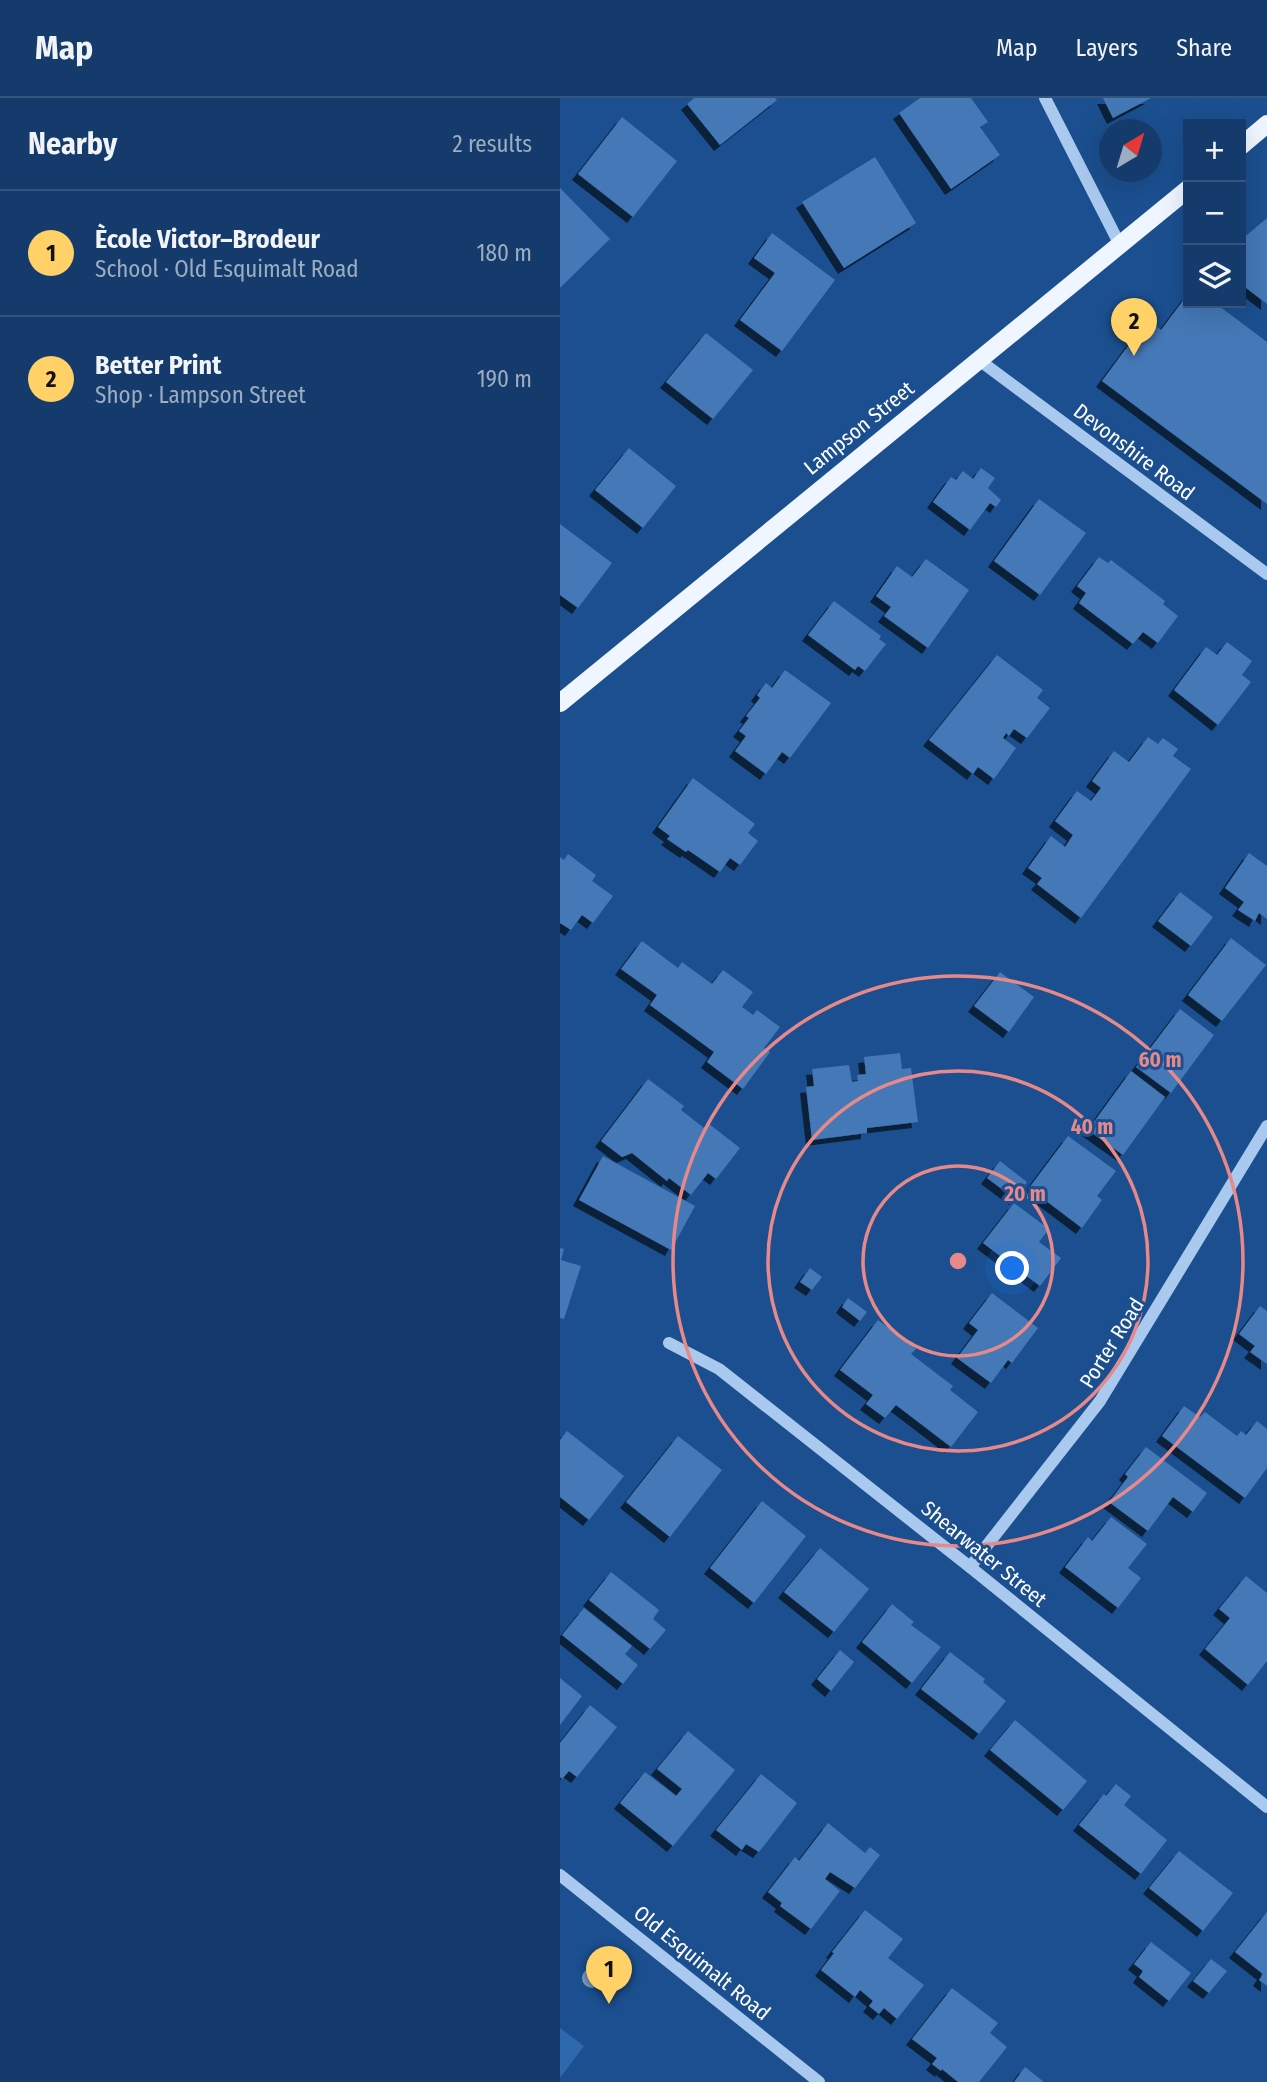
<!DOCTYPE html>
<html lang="en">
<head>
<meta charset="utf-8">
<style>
  body { margin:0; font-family:"Fira Sans Condensed",sans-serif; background:#214673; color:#f1f3f6 }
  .controls { position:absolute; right:21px; top:21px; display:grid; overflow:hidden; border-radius:0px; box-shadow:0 7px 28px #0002 }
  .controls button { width:63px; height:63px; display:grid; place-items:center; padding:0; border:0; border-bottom:2px solid #33557e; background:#143b6b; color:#f1f3f6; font:35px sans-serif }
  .compass { position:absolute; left:539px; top:21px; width:63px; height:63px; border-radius:50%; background:#143b6b; box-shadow:0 7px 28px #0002; rotate:38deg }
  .you { position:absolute; left:453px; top:1171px; width:24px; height:24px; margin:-18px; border:5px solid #fff; border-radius:50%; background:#1a73e8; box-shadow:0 0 0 10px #1a73e833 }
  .badge { display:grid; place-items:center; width:46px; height:46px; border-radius:50%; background:#ffd166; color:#111; font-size:23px; font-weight:700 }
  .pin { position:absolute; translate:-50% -58px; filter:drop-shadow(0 2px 4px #0008) }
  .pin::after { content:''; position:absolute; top:37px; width:24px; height:21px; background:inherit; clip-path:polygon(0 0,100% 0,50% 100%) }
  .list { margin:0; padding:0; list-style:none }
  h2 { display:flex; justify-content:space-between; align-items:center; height:91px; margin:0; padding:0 28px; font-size:30px }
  h2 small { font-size:23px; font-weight:400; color:#9dadc1 }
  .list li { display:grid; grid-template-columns:46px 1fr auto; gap:21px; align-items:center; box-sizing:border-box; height:126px; padding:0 28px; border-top:2px solid #33557e }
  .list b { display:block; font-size:26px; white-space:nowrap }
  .list p { margin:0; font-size:23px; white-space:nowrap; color:#9dadc1 }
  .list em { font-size:23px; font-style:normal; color:#9dadc1 }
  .icon { flex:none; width:38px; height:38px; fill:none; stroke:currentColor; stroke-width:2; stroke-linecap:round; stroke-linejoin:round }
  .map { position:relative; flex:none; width:707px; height:1984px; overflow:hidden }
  header { display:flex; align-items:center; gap:42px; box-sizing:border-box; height:98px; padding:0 35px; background:#143b6b; border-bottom:2px solid #33557e }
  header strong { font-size:33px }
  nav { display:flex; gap:38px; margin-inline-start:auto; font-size:24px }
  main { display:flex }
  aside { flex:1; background:#143b6b }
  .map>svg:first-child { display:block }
  .green { fill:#2e69ad }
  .building { fill:#4478b7; filter:url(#shadow) }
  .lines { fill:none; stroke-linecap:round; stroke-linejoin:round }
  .minor { stroke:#a9c9ee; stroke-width:12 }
  .major { stroke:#f0f6ff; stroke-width:18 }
  .tree { fill:#7ea0ca }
  .ring { fill:none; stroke:#e88989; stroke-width:3.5 }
  .labels { text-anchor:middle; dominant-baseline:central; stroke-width:6; stroke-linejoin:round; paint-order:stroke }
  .street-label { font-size:21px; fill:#fff; stroke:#1b4f8f }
  .centre { fill:#e88989; stroke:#1b4f8f; stroke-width:3.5 }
  .ring-label { font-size:21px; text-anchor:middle; font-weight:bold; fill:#e88989; stroke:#1b4f8f; stroke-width:6; stroke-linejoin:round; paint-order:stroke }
</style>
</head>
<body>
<header>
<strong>Map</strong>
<nav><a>Map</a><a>Layers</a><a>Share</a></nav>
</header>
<main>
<aside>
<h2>Nearby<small>2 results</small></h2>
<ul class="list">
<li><span class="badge">1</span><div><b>Ècole Victor–Brodeur</b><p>School · Old Esquimalt Road</p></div><em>180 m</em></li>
<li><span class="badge">2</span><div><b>Better Print</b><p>Shop · Lampson Street</p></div><em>190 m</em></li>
</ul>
</aside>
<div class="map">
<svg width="707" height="1984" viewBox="0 0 707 1984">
  <defs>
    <filter id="shadow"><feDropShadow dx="-6" dy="6" stdDeviation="0" flood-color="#0009"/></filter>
  </defs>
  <rect width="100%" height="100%" fill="#1b4f8f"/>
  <polygon class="green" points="0,1930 24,1948 0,1980"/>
  <g class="building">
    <polygon points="134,0 215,0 217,2 160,47 127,6"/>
    <polygon points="360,0 411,0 428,24 420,29 440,57 391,91 339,15"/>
    <polygon points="543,0 591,0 553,20"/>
    <polygon points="62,19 117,63 73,119 18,76"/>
    <polygon points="315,59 356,125 284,170 242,104"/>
    <polygon points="0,90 50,141 0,190"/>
    <polygon points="707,120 707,206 681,186 681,142"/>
    <polygon points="212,135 275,182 222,253 180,222 215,175 194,160"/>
    <polygon points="628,196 628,205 655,205 707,244 707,406 542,283 588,221 601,232"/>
    <polygon points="146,235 193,272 153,321 106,284"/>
    <polygon points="69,350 116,388 83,430 35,392"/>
    <polygon points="421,370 435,380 428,390 441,402 436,409 430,405 410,432 373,404 391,379 396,382 403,373 413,381"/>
    <polygon points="479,401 526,435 480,497 434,463"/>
    <polygon points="0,426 52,465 18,510 0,497"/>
    <polygon points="539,459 548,465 551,462 605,503 603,506 618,518 598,545 583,534 573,546 519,505 526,495 517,488"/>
    <polygon points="366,461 409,492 368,550 324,518 331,509 316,498 337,468 352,479"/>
    <polygon points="274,503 321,538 319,541 326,546 305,573 298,568 295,572 248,537"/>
    <polygon points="667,544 692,563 682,577 691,584 658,627 614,592 646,549 657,557"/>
    <polygon points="437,557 483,592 477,600 490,610 467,640 454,631 449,638 446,635 443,640 456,650 434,681 418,669 413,676 369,642"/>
    <polygon points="225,572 271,605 230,660 222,654 206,676 175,653 186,638 179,633 189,620 186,618 200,600 197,597 206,585 212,590"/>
    <polygon points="588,639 598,646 603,640 618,651 613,658 631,671 521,820 477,786 482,780 468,770 491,738 505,749 513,737 495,723 517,693 531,703 541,690 532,683 554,653 569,664"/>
    <polygon points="133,680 195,726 188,735 198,743 180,767 170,760 160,774 128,752 126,754 107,741 110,738 98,729"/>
    <polygon points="689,755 707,768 707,821 699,815 695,823 678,812 684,804 665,790"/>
    <polygon points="8,756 36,777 32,783 53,798 33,825 22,817 11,832 0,825 0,759 4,762"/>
    <polygon points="620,794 653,819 631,848 598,823"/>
    <polygon points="671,840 706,867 662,923 628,897"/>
    <polygon points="82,843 118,870 122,864 152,886 163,872 193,894 182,909 193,917 197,912 220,929 204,950 210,954 183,991 147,964 154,954 90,907 97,897 61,871"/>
    <polygon points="440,874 474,899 449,934 414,908"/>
    <polygon points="620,911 654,937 611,995 576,969"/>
    <polygon points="340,955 342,971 351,970 358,1024 307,1030 307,1035 252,1042 246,989 254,988 252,971 289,967 292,984 298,983 297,977 306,976 304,959"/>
    <polygon points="571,973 605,999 563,1057 528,1032"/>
    <polygon points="88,981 124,1008 121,1012 144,1030 148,1025 180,1050 156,1081 148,1075 131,1097 109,1080 107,1083 72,1055 62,1059 41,1043"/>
    <polygon points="508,1038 556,1073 537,1098 542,1102 522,1130 469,1090"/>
    <polygon points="43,1058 135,1108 111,1152 19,1102"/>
    <polygon points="440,1063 467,1084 455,1101 427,1080"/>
    <polygon points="454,1105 489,1131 479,1144 501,1160 480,1188 423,1145"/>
    <polygon points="0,1150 4,1151 1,1162 21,1168 4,1221 0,1220"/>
    <polygon points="250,1170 262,1179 252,1192 240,1184"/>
    <polygon points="432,1195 478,1230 452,1265 448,1262 431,1285 397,1260 418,1232 409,1225"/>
    <polygon points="288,1200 307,1214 300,1223 282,1209"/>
    <polygon points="700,1208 707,1213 707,1266 690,1254 695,1248 679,1236"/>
    <polygon points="318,1222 356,1251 351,1256 393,1288 390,1292 418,1314 391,1349 336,1307 325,1320 306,1306 313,1297 280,1272"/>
    <polygon points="624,1308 640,1319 645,1314 677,1338 681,1333 686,1337 697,1323 707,1331 707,1370 685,1400 602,1338"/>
    <polygon points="7,1333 64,1378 29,1422 0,1399 0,1342"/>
    <polygon points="118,1338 162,1372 110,1439 66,1404"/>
    <polygon points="586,1349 647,1395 633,1414 613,1399 588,1433 549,1404 568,1379 565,1376"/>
    <polygon points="202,1403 246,1438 194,1505 150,1470"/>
    <polygon points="551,1419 587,1446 568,1470 581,1480 558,1510 505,1469 528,1439 532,1443"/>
    <polygon points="260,1450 309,1491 274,1534 224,1494"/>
    <polygon points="51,1474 99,1512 93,1521 106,1532 90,1551 29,1502"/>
    <polygon points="686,1478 707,1495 707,1563 688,1587 645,1551 670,1520 659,1511"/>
    <polygon points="332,1506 354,1524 351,1527 381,1549 352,1585 302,1544"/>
    <polygon points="24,1510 72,1548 65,1556 78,1567 63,1586 2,1537"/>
    <polygon points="280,1552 294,1564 271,1593 257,1581"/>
    <polygon points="390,1554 425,1581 423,1584 446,1603 419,1636 361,1591"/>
    <polygon points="0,1580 22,1598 0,1627"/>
    <polygon points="30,1607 57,1629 17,1679 9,1673 2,1681 0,1679 0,1645"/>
    <polygon points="455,1622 527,1683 503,1712 430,1652"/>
    <polygon points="128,1633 175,1672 113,1748 60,1705 85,1674 116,1698 122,1691 97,1671"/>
    <polygon points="201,1676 237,1705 199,1754 186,1746 182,1752 156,1732"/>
    <polygon points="556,1686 571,1698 564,1707 607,1742 581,1776 519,1727 544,1696 546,1698"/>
    <polygon points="268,1725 305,1755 310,1749 320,1757 295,1790 270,1774 265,1781 280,1793 251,1831 220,1808 222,1805 208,1794 235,1759 239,1763"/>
    <polygon points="619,1753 673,1795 643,1833 589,1790"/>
    <polygon points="305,1812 343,1841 328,1860 364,1887 337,1921 324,1910 319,1916 309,1908 313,1903 300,1892 295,1899 261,1872 274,1855 272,1854"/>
    <polygon points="707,1814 707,1888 699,1882 703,1876 675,1854"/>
    <polygon points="591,1844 631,1875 609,1903 579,1879 583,1873 574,1866"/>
    <polygon points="651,1861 667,1873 649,1895 633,1883"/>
    <polygon points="392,1890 438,1925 430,1935 447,1949 419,1984 398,1984 382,1971 381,1973 372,1966 377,1960 352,1941"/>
    <polygon points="465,1969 484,1984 454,1984"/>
  </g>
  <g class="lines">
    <g class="minor">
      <polyline points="485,0 560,147"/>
      <polyline points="419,262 707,476"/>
      <polyline points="109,1245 159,1271 410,1469 707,1709"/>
      <polyline points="410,1469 540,1303 707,1028"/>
      <polyline points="0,1777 259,1984"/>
    </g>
    <g class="major">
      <polyline points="681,48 707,26"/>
      <polyline points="0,605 628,91"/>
    </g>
  </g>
  <circle class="tree" cx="32" cy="1880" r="10"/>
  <g class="ring">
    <circle cx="398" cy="1163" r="95"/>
    <circle cx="398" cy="1163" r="190"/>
    <circle cx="398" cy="1163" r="285"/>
  </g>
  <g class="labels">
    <g class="street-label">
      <text transform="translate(299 330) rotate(-39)">Lampson Street</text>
      <text transform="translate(574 354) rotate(37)">Devonshire Road</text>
      <text transform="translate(552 1245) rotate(-58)">Porter Road</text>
      <text transform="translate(424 1456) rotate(39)">Shearwater Street</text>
      <text transform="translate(142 1865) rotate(39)">Old Esquimalt Road</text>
    </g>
  </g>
  <circle cx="398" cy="1163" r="10" class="centre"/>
  <g class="ring-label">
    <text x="600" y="969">60 m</text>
    <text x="532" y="1036">40 m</text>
    <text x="465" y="1103">20 m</text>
  </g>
</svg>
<div class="controls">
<button>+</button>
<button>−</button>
<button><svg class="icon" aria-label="layers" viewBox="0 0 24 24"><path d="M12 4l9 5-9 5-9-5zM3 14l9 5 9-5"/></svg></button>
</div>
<svg class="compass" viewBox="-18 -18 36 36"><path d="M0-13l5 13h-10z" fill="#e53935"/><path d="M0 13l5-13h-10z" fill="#9dadc1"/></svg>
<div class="you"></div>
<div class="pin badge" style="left:49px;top:1906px">1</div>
<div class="pin badge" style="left:574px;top:258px">2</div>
</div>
</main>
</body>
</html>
